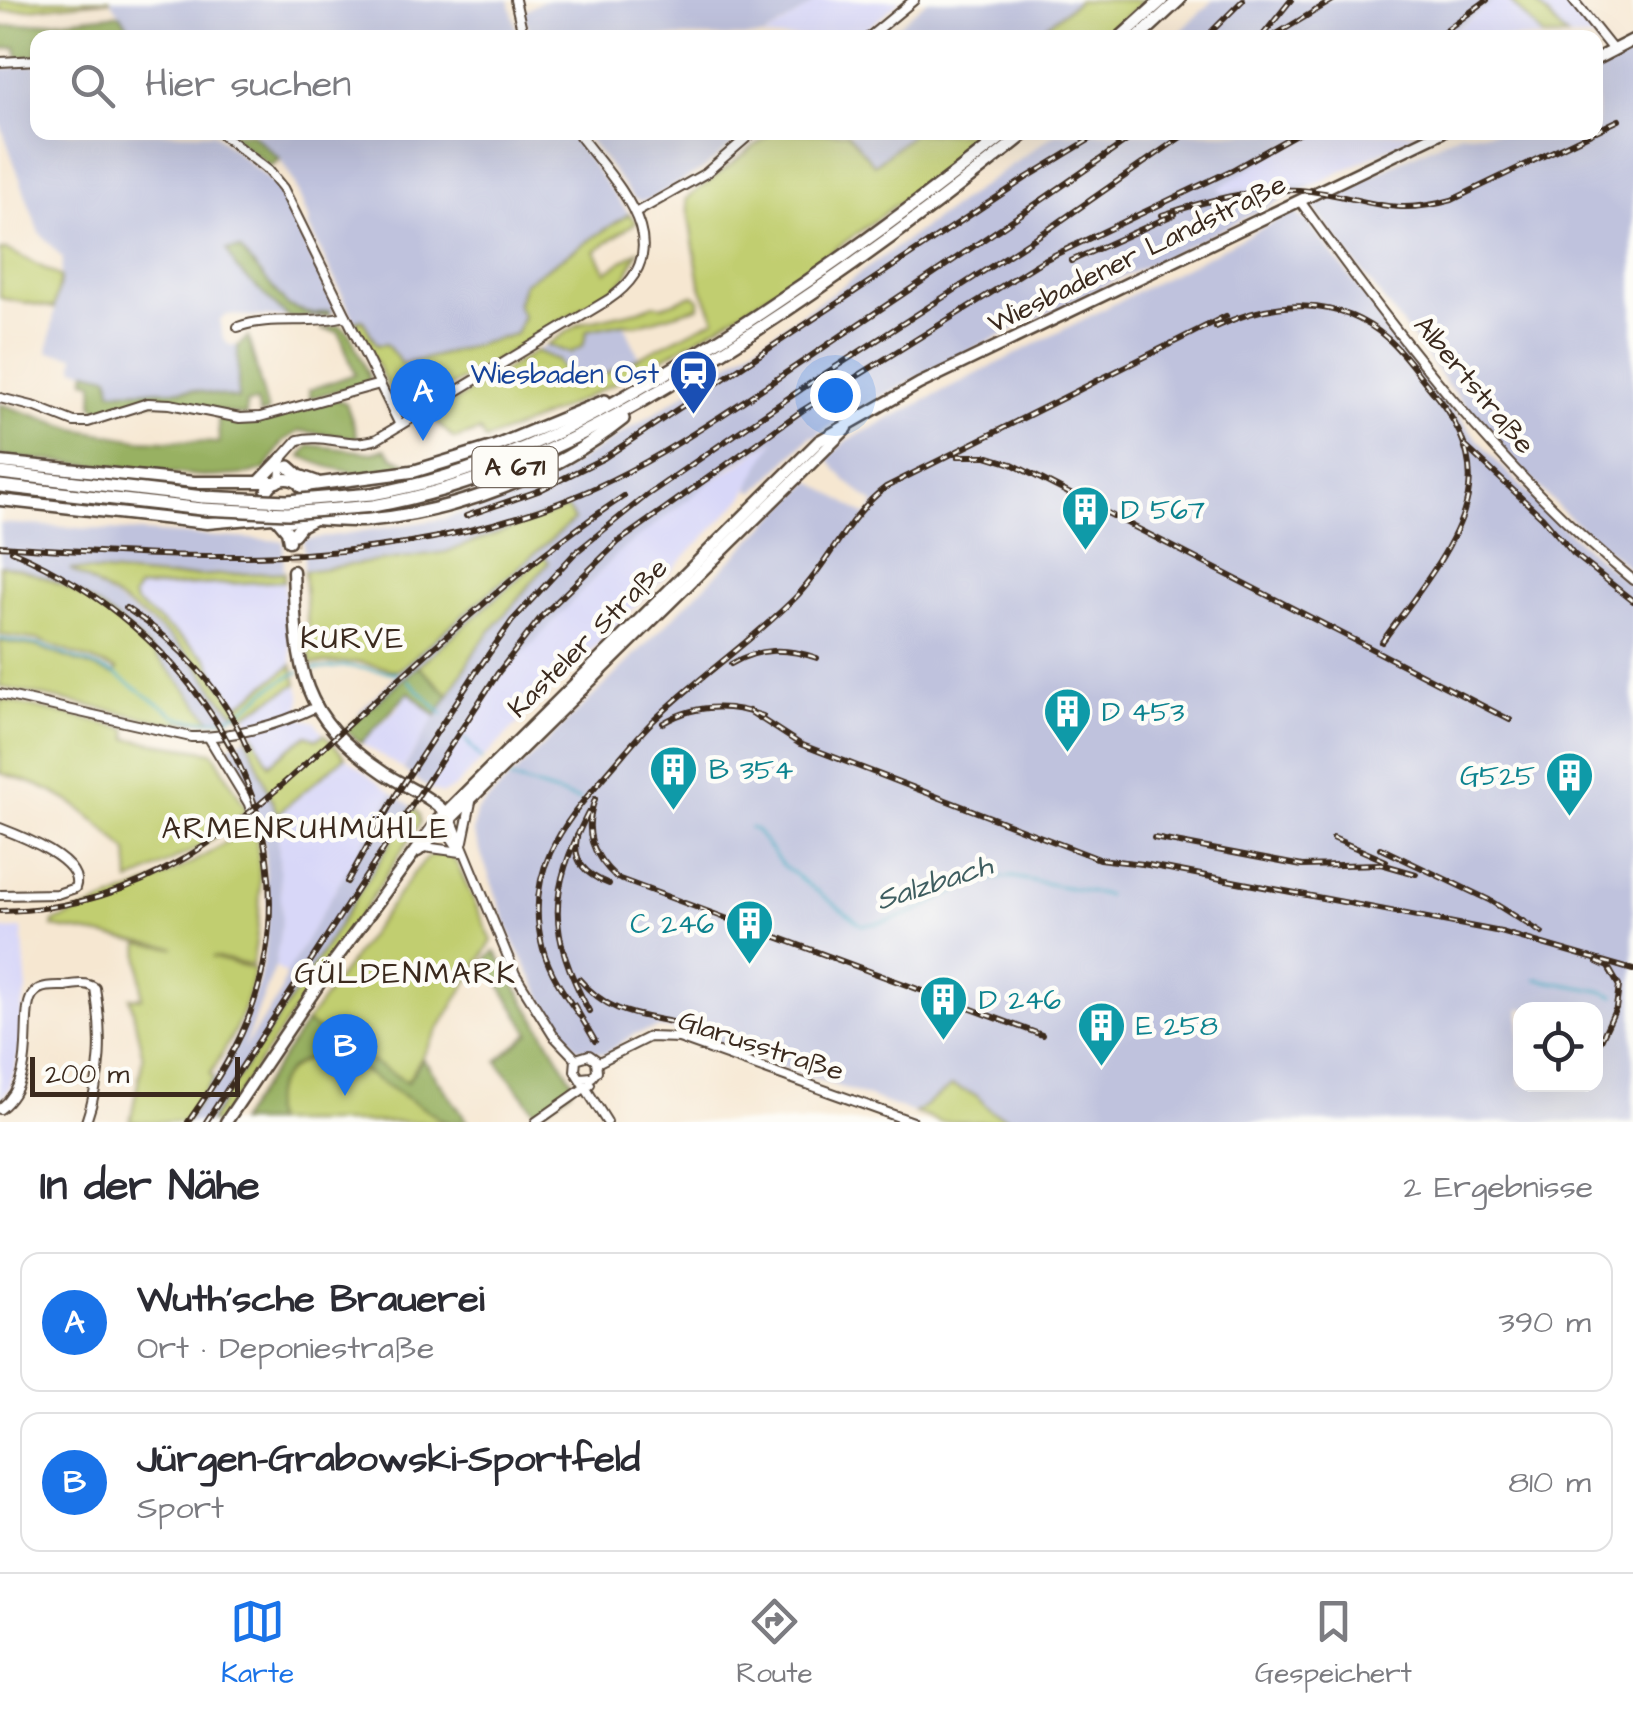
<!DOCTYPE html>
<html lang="de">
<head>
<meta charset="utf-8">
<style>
  body { margin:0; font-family:"Architects Daughter",sans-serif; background:#f7f7f7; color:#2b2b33 }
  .controls { position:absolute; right:30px; bottom:30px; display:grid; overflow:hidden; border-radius:20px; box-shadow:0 10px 40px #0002 }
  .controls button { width:90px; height:90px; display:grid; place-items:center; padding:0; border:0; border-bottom:2px solid #e1e1e2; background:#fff; color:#2b2b33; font:50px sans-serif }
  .scale { position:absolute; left:30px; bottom:25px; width:210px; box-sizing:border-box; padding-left:10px; border:5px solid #3b2a1e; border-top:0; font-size:28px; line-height:35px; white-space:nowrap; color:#3b2a1e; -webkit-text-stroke:8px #fdfcf7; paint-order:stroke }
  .you { position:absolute; left:835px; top:395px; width:35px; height:35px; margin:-25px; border:8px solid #fff; border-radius:50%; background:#1a73e8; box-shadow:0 0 0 15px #1a73e833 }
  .badge { display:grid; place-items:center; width:65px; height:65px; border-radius:50%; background:#1a73e8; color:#fff; font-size:32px; font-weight:700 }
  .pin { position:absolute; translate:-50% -82px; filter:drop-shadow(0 2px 5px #0008) }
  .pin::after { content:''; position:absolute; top:52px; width:35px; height:30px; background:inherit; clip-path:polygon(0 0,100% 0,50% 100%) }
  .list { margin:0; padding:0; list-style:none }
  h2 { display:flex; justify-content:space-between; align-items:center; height:130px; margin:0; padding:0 40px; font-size:42px }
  h2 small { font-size:32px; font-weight:400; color:#7c7c81 }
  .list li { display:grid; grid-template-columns:65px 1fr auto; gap:30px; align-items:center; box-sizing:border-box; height:140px; margin:0 20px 20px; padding:0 20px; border:2px solid #e1e1e2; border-radius:20px }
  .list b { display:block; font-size:38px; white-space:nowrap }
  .list p { margin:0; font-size:32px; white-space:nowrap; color:#7c7c81 }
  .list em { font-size:32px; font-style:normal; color:#7c7c81 }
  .icon { flex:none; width:55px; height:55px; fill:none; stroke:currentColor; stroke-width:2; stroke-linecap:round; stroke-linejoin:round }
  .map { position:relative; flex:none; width:1633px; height:1122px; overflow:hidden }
  .search { position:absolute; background:#fff; box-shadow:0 10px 40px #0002; left:30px; right:30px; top:30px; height:110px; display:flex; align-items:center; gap:25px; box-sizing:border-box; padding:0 35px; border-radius:20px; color:#7c7c81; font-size:38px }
  .sheet { height:450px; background:#fff }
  nav { display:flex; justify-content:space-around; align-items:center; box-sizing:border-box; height:140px; border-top:2px solid #e1e1e2; background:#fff; font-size:28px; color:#7c7c81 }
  nav a { display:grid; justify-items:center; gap:5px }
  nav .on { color:#1a73e8 }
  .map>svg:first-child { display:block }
  .built { fill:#d8d7f8 }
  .industrial { fill:#bfc2dd; fill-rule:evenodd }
  .green { fill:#c1ce70; stroke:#7e7c47; stroke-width:2.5 }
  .forest { fill:#98b162; stroke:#6a6e40; stroke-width:2.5 }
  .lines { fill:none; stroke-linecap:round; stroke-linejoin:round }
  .stream { stroke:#44adc3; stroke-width:2.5 }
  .major-tunnel { stroke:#d1c1ad; stroke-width:10; stroke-dasharray:10 5; stroke-linecap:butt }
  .minor-casing { stroke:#574639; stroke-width:12 }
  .major-casing { stroke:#574639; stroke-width:15 }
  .highway-casing { stroke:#574639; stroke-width:16 }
  .minor { stroke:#fff; stroke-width:8 }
  .major { stroke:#fff; stroke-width:10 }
  .highway { stroke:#fff; stroke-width:11 }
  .rail-casing { stroke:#3b2a1e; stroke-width:6 }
  .rail { stroke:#fdfcf7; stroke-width:2.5; stroke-dasharray:8; stroke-linecap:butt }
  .highway-bridge-casing { stroke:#574639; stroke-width:16; stroke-linecap:butt }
  .highway-bridge { stroke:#fff; stroke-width:11 }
  .labels { text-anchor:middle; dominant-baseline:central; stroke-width:9; stroke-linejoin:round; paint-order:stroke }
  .shield { fill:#fdfcf7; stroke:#75695f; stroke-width:2.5 }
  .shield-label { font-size:25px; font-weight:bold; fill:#3b2a1e }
  .street-label { font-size:28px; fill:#3b2a1e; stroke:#fdfcf7 }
  .transit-label { font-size:28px; fill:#164399; stroke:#fdfcf7; text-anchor:end }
  .culture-label { font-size:28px; fill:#0d838f; stroke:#fdfcf7; text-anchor:start }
  .neighbourhood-label { font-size:30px; letter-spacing:2.5px; fill:#3b2a1e; stroke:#fdfcf7 }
  .water-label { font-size:30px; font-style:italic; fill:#3f5e60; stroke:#fdfcf7 }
</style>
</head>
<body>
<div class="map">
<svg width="1633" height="1122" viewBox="0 0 1633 1122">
  <rect width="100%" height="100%" fill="#fdfcf7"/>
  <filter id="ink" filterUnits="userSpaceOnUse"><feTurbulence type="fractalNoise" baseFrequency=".01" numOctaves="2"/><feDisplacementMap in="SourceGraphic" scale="20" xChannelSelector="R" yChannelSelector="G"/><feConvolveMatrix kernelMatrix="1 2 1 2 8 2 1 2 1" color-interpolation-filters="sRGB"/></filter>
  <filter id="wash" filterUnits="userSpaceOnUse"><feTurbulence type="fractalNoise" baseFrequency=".0048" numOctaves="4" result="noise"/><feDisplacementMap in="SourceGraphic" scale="40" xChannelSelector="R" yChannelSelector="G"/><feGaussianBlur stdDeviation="2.25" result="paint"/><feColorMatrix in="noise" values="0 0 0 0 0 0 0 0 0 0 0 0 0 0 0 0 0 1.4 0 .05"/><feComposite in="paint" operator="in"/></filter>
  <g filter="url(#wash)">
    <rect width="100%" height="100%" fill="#f6e7d1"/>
    <g class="built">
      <polygon points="812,0 901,0 857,37 763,38 813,4"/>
      <polygon points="1496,0 1568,0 1604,43 1596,47 1596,38 1443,38"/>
      <polygon points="1306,133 1419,133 1314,185 1271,185 1221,193 1218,188"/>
      <polygon points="777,439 743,498 666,576 454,788 442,794 429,789 489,689 619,552 683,500"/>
      <polygon points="284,581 292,665 301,698 299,707 303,719 315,722 324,734 317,739 307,735 269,765 247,717 219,682 207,658 136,603 133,592 138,588"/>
      <polygon points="409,692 436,716 403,769 361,743 397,709"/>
      <polygon points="345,757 392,793 286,974 275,967 282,918 277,814"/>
      <polygon points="22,929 27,991 22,1006 23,1037 10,1088 0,1100 0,930"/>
    </g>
    <g class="industrial">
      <polygon points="0,0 509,0 518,37 136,37 110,0 0,12"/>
      <polygon points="544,0 812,0 813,4 763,37 532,37 523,12"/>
      <polygon points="927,0 1131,0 1087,37 884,38"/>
      <polygon points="1213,0 1496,0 1442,37 1175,37"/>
      <polygon points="1633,50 1633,572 1563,512 1503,450 1447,384 1313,207 1319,200 1460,133 1596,132 1596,68"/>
      <polygon points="37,64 38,132 213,133 277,186 335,308 332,315 319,319 227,315 220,319 223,338 229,345 238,346 239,399 193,390 110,391 109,376 74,368 75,356 48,352 63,259 39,232 0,123 0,69"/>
      <polygon points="251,133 568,133 629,214 524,283 523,316 516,334 402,365 387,344 377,345 363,320 355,321 308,225 310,223 293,180 280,159"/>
      <polygon points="584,133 746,133 703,169 649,200 641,201 633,198"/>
      <polygon points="847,133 914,133 874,166"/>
      <polygon points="1056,133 1306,133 1219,188 1222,193 1271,185 1314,185 963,354 844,416 815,437 812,435 756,491 749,490 753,478 775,440 733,465 619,552 490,689 429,789 403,770 478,646 543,557 361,716 358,713 426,646 574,519 566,508 445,551 304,570 304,540 443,519 512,496 562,471 657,412 842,286"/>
      <path d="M1293 212 1307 221 1443 398 1498 463 1561 526 1633 588V1122H941L675 1030 659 1028 634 1034 605 1054 576 1048 549 1010 512 938 473 832 476 812 811 481 867 516 875 504 847 482 829 461 830 456 846 441ZM1520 1009H1596V1084H1520Z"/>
      <polygon points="624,323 639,357 574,390 557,360 536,351 547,345 570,353 586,330"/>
      <polygon points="0,523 283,541 284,572 270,574 165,577 72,570 176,642 205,674 234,713 211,720 180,680 151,651 120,622 67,585 36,573 0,565"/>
      <polygon points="246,738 277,814 282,918 275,967 243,1049 279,996 286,974 392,793 413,807 308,974 209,1122 185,1122 220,1069 241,1026 258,984 265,949 268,914 264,845 249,789 228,746"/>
    </g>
    <g class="green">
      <polygon points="0,0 111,0 0,12"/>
      <polygon points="1079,0 1145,0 1103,37 1032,37"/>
      <polygon points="1509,0 1533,0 1567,37 1544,37"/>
      <path d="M773 132 847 133 874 165 914 133H989C836 255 670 372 485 440L480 431 454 439 431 416 536 351 557 360 575 389 715 319 700 284 686 199Z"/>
      <polygon points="629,214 636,222 595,251 606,272 638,251 626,277 615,288 489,365 422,402 394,399 355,321 362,319 377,345 386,344 403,365 516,334 523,316 517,305 524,283"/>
      <polygon points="0,250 8,250 61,277 54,308 0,298"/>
      <polygon points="693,295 699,299 699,307 636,325 624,323 587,330 583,346 570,353 547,345 581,323 639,310 654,304 662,306"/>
      <polygon points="567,508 574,520 398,671 359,662 310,664 304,571 446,552"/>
      <polygon points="544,556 549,562 478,646 449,695 418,666"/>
      <path d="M0 565C92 581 156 649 211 720L170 723 0 687V641L35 646 114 675 117 670 38 640 0 635Z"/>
      <path d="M70 569 165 577 284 572V581L138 588 133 597 136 603 207 658 219 682 238 706 292 665 297 684 243 716C222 709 207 675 192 658 157 621 112 596 70 569Z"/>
      <path d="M0 699 127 729 128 739 213 752 247 810 209 842 130 882 128 852C85 808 59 789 0 773Z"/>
      <polygon points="324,734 345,757 277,814 247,736 254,735 269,764 307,735 317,739"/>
      <polygon points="413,807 419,814 420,823 371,899 218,1122 209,1122 308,974"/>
      <path d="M254 823C263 872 262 916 252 965L212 957 254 969C249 1008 230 1041 210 1075L214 1078 185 1122H130L143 1058 130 997 142 998 139 943 175 948 53 927V922C128 893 189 872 254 823Z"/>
      <polygon points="444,852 456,862 492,941 407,1082 306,1023 413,874 429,856"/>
      <path d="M328 1054 340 1057 446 1122H273C265 1085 293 1058 328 1054Z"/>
      <polygon points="952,1086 976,1095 991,1111 1010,1119 1009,1122 941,1122 915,1113"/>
    </g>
    <g class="forest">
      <polygon points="120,14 136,37 38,38 37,56 18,58 16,47 0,49 0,27"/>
      <polygon points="227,133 251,133 280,159 270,166"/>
      <polygon points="240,249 288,306 313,314 329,311 330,315 289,318 236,268 227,250"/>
      <polygon points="339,325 349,332 369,377 368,382 310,398 309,390 355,374 339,332 320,329"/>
      <path d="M248 337 268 412 260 414 257 402 246 403V415H240C188 404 152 392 100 412L93 405 94 382 85 380 87 371 109 376 111 391 193 390 238 399V346Z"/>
      <polygon points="336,399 346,403 358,438 300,431 283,441 266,469 250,474 212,477 0,456 0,404 75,429 138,440 219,443 218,418 261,421"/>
      <path d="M310 445 373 453 385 449 393 457 410 465C377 481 334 472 301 456Z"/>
      <polygon points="418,666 449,695 436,716 409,692 361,743 345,730"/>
      <polygon points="495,951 573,1082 570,1091 537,1114 497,1061 530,1033 485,961"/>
      <path d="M306 1023 407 1082 423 1059 468 1122H446L340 1057C301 1046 264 1082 273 1122H238Z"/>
    </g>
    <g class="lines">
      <g class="stream">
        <path d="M0 639 40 645 115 674 178 717C248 732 247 693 299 672"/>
        <polyline points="307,670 347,666 397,673"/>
        <polyline points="408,680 443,714"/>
        <polyline points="465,739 482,760"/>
        <polyline points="509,778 579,800"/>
        <path d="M750 828 756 830 782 865 862 925C916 923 958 879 1012 877L1107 895"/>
        <polyline points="1536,979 1600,991 1615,996"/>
      </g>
    </g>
  </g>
  <g filter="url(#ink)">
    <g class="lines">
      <polyline class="major-tunnel" points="292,560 294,540"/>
      <defs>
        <g id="minor">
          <polyline points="515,0 524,38"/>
          <polyline points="1573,0 1613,50"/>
          <polyline points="868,38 914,0"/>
          <polyline points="0,62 38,60"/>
          <polyline points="219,132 269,171 283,188 400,425"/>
          <path d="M1300 201C1398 337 1502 473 1633 580"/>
          <polyline points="637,212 706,173 753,132"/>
          <path d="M238 327C270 315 309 325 346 316"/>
          <polyline points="0,398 36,407 74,422 88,422 148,403 170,404 240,418 260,417 380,384"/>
          <path d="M280 481 282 458 298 440C325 433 349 449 377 439L608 300C686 248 614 182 577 132"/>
          <path d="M0 694 191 737C231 738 279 725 316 707"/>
          <polyline points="209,738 249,804 257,831"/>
          <polyline points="452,821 515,974 553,1035 576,1059"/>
          <path d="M0 828C21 836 86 861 75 888L57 894 0 895"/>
          <polyline points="445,828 460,851"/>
          <polyline points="463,841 471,802"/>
          <polyline points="424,847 461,852"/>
          <polyline points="597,1063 649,1037 679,1038 913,1122"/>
          <polyline points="581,1078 592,1077 597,1071 596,1060 589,1055 576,1059 575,1071 607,1122"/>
          <path d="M0 1109C42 1077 16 1008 35 992 42 985 55 986 65 986 76 984 86 982 95 988 103 1036 102 1076 86 1122"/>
          <polyline points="536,1122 590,1084"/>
        </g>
        <g id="major">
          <polyline points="1596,59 1633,40"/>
          <polyline points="0,462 194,482 277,482"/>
          <circle cx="286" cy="500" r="21"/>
          <polyline points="260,481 282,458"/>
          <polyline points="0,500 207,523 273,517"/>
          <polyline points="277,519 287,531 289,541"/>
          <path d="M293 571C297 669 297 714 384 773 405 787 433 797 448 816"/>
          <polyline points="418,851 847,428"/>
          <polyline points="226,1122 333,963 438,820 819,441 919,384 1442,132"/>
        </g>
        <g id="highway">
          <polyline points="1120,38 1162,0"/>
          <polyline points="1138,38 1179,0"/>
          <polyline points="289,467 299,476 316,482"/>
          <polyline points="0,473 203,497"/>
          <polyline points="0,486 202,509"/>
          <polyline points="301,486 415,471 494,447 605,401"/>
          <path d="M372 494C505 471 617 405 730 333 826 271 918 204 1008 132"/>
          <path d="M373 506C509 482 623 416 738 342 838 278 934 207 1027 132"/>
          <path d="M299 517C321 519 345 522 368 520 457 512 553 475 623 419"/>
          <polyline points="294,534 301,525 313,519"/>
        </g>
      </defs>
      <use href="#minor" class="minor-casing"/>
      <use href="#major" class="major-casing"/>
      <use href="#highway" class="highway-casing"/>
      <use href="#minor" class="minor"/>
      <use href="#major" class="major"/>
      <use href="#highway" class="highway"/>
      <defs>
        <g id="rail">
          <polyline points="1263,35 1291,0"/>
          <polyline points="1205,38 1243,0"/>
          <polyline points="1270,38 1333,0"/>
          <polyline points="1435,38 1487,0"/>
          <polyline points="1596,131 1619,120"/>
          <path d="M1162 215C1205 201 1253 188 1299 190 1361 194 1384 219 1452 200L1593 132"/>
          <polyline points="1071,261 1175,214"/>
          <path d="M1216 327C1272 300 1339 295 1388 339 1403 352 1415 370 1428 386 1453 415 1474 449 1469 489 1463 541 1412 600 1382 642"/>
          <polyline points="1464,445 1542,517 1574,554 1633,601"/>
          <polyline points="958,456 986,456 1012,464 1510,720"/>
          <polyline points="466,516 538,491 604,458 1026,178 1102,132"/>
          <path d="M0 546C185 558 360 571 539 510 638 477 722 415 808 358 919 283 1030 210 1139 132"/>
          <path d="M12 551C189 627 316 809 254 1002 240 1046 214 1085 188 1122"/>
          <path d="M126 608C179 642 224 691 248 750"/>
          <path d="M731 664C759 647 787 648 817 658"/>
          <polyline points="749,711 800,744 1099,859 1143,864 1501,932 1633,970"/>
          <path d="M663 723C695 704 728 703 763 716"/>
          <path d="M595 799C583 832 592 855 617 878L1042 1035"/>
          <path d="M588 813C548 892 547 932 589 1011"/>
          <path d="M577 836C572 862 586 875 609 884"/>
          <polyline points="1154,838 1302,866 1381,864 1416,874"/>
          <polyline points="1333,838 1386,861"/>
          <polyline points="1380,848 1489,900 1542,933"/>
          <polyline points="347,882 396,795 474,675 512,621 575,553 647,495 803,388 1049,229 1188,132"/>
          <path d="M0 911C161 909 250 814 361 713 445 637 529 559 624 496"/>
          <polyline points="1597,962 1608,967 1619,986 1616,1008 1601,1040"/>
          <path d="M579 979C614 1020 647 1014 693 1027 716 1033 739 1044 761 1052"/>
          <polyline points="574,1005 595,1041"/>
          <path d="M579 1015C565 995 550 974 543 949 523 874 561 826 607 773 622 756 636 738 652 722 697 678 751 642 795 598 829 564 847 516 886 487L1226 316"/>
          <polyline points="206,1122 498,673 541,617 618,542 803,410 1042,261 1232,170 1300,132"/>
        </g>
      </defs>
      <use href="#rail" class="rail-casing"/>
      <use href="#rail" class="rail"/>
      <defs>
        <g id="highway-bridge">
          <polyline points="203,497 287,501 372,494"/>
          <polyline points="202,509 288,513 373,506"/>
        </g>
      </defs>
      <use href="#highway-bridge" class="highway-bridge-casing"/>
      <use href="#highway-bridge" class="highway-bridge"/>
    </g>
  </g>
  <defs>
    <symbol id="station-pin" viewBox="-11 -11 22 30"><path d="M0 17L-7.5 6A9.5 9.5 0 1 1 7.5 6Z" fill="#1a4fb4" stroke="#fdfcf7"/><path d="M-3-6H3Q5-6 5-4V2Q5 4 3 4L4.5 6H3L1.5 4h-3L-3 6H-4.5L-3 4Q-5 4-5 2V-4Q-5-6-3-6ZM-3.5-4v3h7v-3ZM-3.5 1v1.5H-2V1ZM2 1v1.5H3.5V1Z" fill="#fff"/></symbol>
    <symbol id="building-pin" viewBox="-11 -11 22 30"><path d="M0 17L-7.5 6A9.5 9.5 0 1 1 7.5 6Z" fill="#0f9aa8" stroke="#fdfcf7"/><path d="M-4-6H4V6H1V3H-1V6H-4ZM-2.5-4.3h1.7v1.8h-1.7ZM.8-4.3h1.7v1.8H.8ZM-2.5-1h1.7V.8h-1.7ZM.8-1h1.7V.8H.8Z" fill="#fff"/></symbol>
  </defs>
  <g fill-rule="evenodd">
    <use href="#station-pin" x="666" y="346" width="55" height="75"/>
    <use href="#building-pin" x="1058" y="482" width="55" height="75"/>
    <use href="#building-pin" x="1040" y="684" width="55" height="75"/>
    <use href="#building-pin" x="646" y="742" width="55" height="75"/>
    <use href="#building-pin" x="1542" y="748" width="55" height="75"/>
    <use href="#building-pin" x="722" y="896" width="55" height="75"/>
    <use href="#building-pin" x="916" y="972" width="55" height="75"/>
    <use href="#building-pin" x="1074" y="998" width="55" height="75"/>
  </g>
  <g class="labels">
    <rect class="shield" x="472.5" y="447" width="85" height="40" rx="8"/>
    <g class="shield-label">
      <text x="515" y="467">A 671</text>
    </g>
    <g class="street-label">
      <text transform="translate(1137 254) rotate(-26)">Wiesbadener Landstraße</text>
      <text transform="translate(1474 385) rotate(50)">Albertstraße</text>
      <text transform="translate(588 638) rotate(-45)">Kasteler Straße</text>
      <text transform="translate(761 1046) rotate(18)">Glarusstraße</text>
    </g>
    <g class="transit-label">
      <text x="659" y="374">Wiesbaden Ost</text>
    </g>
    <g class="culture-label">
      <text x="1121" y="510">D 567</text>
      <text x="1102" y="712">D 453</text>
      <text x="709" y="770">B 354</text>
      <text x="1535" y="776" text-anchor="end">G525</text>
      <text x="714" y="924" text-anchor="end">C 246</text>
      <text x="979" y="1000">D 246</text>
      <text x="1136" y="1026">E 258</text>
    </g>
    <g class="neighbourhood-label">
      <text x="353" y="639">KURVE</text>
      <text x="306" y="829">ARMENRUHMÜHLE</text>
      <text x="406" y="974">GÜLDENMARK</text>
    </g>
    <g class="water-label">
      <text transform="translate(934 883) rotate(-18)">Salzbach</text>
    </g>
  </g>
</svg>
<div class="controls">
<button><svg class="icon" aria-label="locate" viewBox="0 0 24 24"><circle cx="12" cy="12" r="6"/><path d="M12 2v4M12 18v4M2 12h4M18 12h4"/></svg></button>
</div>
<div class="scale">200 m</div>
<div class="you"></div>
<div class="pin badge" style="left:423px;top:441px">A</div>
<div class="pin badge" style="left:345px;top:1096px">B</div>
<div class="search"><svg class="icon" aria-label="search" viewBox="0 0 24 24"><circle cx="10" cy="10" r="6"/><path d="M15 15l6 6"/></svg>Hier suchen</div>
</div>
<section class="sheet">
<h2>In der Nähe<small>2 Ergebnisse</small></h2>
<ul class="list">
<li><span class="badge">A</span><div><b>Wuth'sche Brauerei</b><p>Ort · Deponiestraße</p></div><em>390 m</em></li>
<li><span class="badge">B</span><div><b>Jürgen-Grabowski-Sportfeld</b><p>Sport</p></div><em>810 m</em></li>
</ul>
</section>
<nav>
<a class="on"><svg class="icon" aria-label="map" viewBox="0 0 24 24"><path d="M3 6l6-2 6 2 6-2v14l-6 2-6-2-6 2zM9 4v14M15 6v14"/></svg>Karte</a>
<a><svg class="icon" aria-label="directions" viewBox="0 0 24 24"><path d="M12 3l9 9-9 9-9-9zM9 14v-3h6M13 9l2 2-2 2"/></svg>Route</a>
<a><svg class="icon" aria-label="saved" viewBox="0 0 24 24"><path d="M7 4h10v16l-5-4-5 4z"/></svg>Gespeichert</a>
</nav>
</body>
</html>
